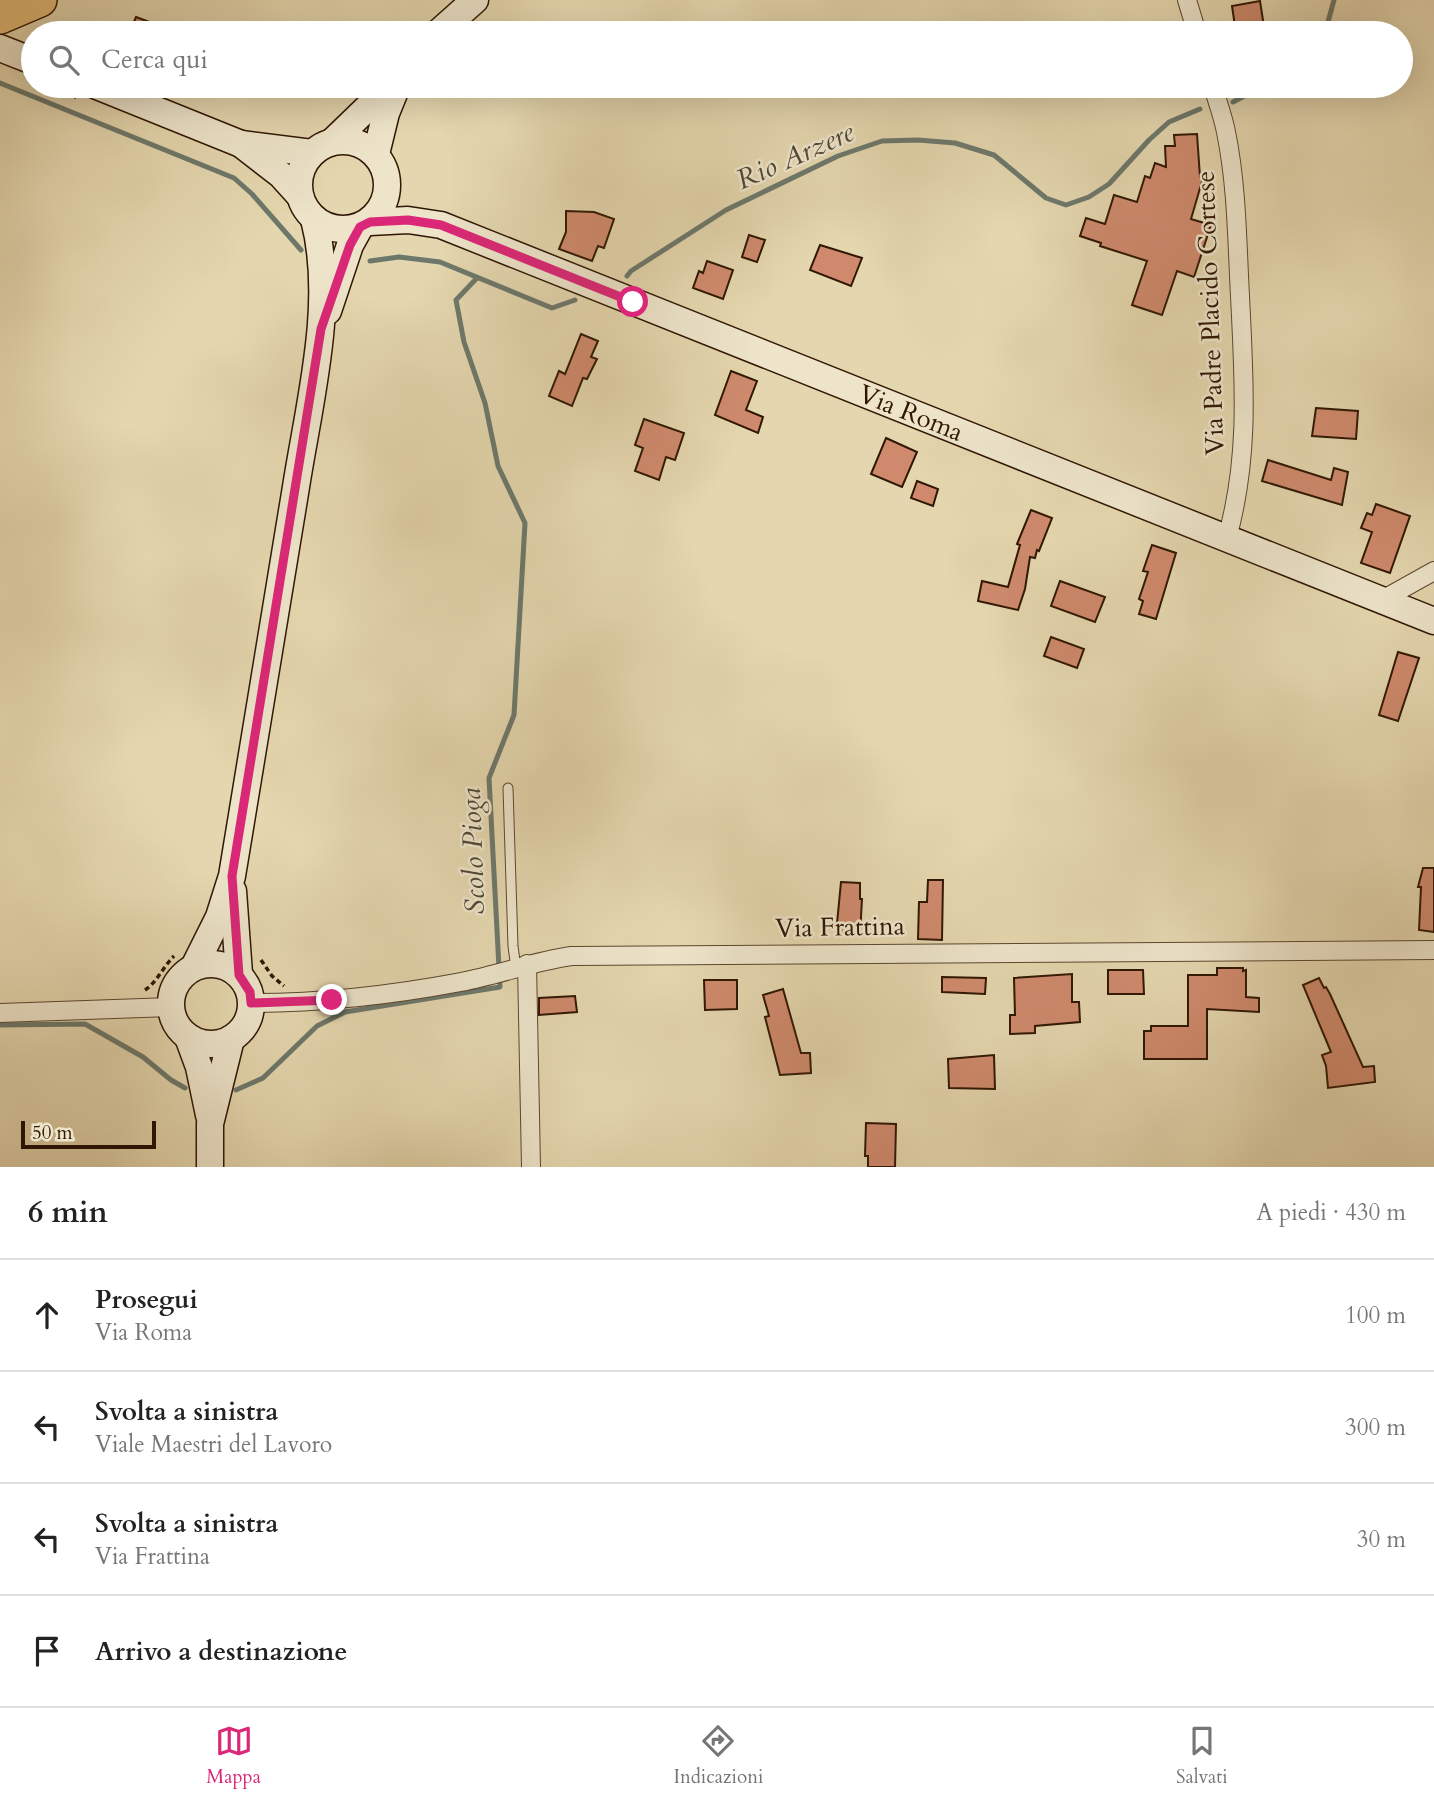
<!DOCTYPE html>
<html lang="it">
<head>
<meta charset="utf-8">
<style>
  body { margin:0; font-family:Cardo,serif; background:#f2f2f2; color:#222 }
  .scale { position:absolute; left:21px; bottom:18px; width:135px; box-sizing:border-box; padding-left:7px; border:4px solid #301703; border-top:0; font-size:19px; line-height:24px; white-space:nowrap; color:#301703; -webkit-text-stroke:5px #ede4ca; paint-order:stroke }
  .stop { position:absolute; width:21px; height:21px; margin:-16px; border:5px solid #db2777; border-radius:50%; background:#fff }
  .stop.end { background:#db2777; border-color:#fff; box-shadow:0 2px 7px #0008 }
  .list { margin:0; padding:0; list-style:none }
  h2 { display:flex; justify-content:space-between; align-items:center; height:91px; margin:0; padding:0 28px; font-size:30px }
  h2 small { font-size:23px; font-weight:400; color:#767676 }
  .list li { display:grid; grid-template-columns:46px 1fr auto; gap:21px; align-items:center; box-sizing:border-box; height:112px; padding:0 28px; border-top:2px solid #e0e0e0 }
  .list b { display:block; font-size:26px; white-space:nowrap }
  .list p { margin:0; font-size:23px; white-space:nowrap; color:#767676 }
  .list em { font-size:23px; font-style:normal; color:#767676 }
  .icon { flex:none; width:38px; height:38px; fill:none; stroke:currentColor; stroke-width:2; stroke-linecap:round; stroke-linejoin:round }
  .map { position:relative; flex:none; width:1434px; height:1167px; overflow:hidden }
  .search { position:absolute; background:#fff; box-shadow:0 7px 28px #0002; left:21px; right:21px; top:21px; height:77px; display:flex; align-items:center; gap:18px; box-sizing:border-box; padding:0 24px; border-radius:38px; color:#767676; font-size:26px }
  .sheet { height:539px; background:#fff }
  nav { display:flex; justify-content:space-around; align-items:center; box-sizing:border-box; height:98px; border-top:2px solid #e0e0e0; background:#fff; font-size:19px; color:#767676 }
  nav a { display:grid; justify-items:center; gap:4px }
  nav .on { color:#db2777 }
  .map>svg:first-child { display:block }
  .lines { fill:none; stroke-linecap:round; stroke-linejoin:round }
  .stream { stroke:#6d786b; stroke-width:5 }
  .building { fill:#cf8a6d; stroke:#301703; stroke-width:2 }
  .lane-casing { stroke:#5d472e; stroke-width:11 }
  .street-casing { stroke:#5d472e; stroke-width:20 }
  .secondary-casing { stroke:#301703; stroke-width:29 }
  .highway-casing { stroke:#301703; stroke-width:36 }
  .path { stroke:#301703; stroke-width:3.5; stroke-dasharray:5 3.5; stroke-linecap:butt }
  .lane { stroke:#ede4ca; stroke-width:9 }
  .street { stroke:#ede4ca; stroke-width:18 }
  .secondary { stroke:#ede4ca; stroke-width:26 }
  .highway { stroke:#e2bb77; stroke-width:33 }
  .route { stroke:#db2777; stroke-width:9 }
  .labels { text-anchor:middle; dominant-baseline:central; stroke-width:5; stroke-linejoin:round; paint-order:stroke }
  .street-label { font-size:26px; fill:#301703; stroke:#ede4ca }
  .water-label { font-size:28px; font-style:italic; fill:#4f4737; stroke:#ede4ca }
</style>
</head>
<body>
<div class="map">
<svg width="1434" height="1167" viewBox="0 0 1434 1167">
  <rect width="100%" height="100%" fill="#e4d6ae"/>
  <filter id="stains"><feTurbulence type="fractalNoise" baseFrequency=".00286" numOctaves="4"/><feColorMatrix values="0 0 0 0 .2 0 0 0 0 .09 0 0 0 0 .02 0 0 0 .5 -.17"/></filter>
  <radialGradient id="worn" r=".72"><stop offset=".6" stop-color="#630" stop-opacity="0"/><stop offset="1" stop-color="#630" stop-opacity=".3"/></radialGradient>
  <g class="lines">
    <g class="stream">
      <polyline points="1325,33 1334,0"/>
      <polyline points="0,83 234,178 252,194 301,250"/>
      <polyline points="1233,102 1263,86"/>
      <polyline points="370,261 399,257 440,262 552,308 575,300"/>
      <polyline points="627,276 631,271 726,210 838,156 882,141 918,140 955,143 994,155 1046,198 1066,205 1089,197 1109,184 1149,140 1169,122 1200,109"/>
      <polyline points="0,1025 85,1024 143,1057 171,1080 185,1088"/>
      <polyline points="236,1090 263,1078 317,1026 345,1012 500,987 489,778 514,715 525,523 498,466 485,403 464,342 456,300 477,278"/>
    </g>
  </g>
  <g class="building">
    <polygon points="1260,1 1265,33 1236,33 1232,6"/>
    <polygon points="136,17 176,32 175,33 129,33"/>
    <polygon points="1197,134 1200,177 1203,178 1191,219 1211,225 1194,277 1177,271 1162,315 1132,305 1147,261 1100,246 1101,243 1080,236 1086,218 1105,224 1114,195 1137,202 1145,176 1150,178 1155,163 1166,167 1165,146 1175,146 1174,135"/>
    <polygon points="566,211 594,212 614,219 604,248 598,246 592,261 559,249 566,232"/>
    <polygon points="749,235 765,240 757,262 742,257"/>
    <polygon points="820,245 862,258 851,286 810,270"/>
    <polygon points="707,261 733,270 723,299 693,288 699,271 703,273"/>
    <polygon points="581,334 598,341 591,357 597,359 587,379 583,378 572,406 549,396 559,371 565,374"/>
    <polygon points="731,371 757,381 746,410 763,417 758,433 715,415"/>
    <polygon points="1316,408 1358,411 1356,439 1312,436"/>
    <polygon points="644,419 684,433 675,460 666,457 659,480 635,471 643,448 635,445"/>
    <polygon points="886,438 917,452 902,487 871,474"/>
    <polygon points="1268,460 1331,480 1334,468 1348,472 1342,505 1262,481"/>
    <polygon points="917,481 938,489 933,506 911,498"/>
    <polygon points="1376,504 1410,516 1390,573 1361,563 1372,532 1361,528 1367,513 1372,515"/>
    <polygon points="1031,510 1052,518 1039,551 1037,550 1035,558 1030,557 1025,589 1018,610 978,601 982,581 1008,587 1020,545 1017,544"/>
    <polygon points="1152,545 1176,553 1156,619 1139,614 1143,601 1139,599 1148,572 1143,571"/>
    <polygon points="1060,581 1105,597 1095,622 1051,606"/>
    <polygon points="1051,637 1084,649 1077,668 1044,656"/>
    <polygon points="1398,652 1419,658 1398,721 1379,715"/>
    <polygon points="1423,868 1434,868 1434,932 1419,930 1421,887 1418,887"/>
    <polygon points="928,880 943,880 942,940 918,939 919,902 927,902"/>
    <polygon points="841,882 860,883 860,899 862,899 860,935 836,934"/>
    <polygon points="1217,968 1243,968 1243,971 1246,970 1246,997 1259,998 1259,1012 1207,1009 1207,1059 1144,1059 1144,1031 1151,1031 1151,1026 1188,1026 1188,975 1217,975"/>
    <polygon points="1108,970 1143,970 1144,994 1108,994"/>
    <polygon points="1072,974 1072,1002 1079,1002 1080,1022 1035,1026 1035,1033 1010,1034 1010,1015 1015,1015 1014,978"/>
    <polygon points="942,977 986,978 985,994 942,992"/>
    <polygon points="1319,978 1324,988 1326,987 1330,994 1363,1067 1374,1066 1375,1082 1328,1088 1326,1066 1322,1055 1331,1052 1303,985"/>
    <polygon points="704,980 737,980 737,1009 705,1010"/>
    <polygon points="783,989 801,1053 810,1053 811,1073 780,1075 765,1017 769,1016 763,995"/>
    <polygon points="575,996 577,1012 539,1015 539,998"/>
    <polygon points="994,1055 995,1089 949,1088 948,1059"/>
    <polygon points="866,1123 896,1124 895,1167 868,1167 868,1156 865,1156"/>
  </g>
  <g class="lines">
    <defs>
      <polyline id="lane" points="508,788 513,946 516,969"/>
      <g id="street">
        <polyline points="1187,0 1197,33"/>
        <path d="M1213 86C1217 101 1223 116 1226 132 1237 186 1237 241 1240 296 1244 380 1250 456 1227 538"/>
        <polyline points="1382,600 1434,571"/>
        <polyline points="527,964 531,1167"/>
        <path d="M251 1003C322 1003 392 995 461 982 499 975 534 961 572 956L1434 950"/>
        <polyline points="0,1013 171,1007"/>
      </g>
      <g id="secondary">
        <polyline points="438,33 475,0"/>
        <polyline points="0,48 33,61"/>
        <polyline points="97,86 241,144 281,175 300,196"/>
        <circle cx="343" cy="185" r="44"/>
        <polyline points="332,142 390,86"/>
        <polyline points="241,144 312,153"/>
        <polyline points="376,154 386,113 397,86"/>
        <polyline points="370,222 408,220 441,225 1434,621"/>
        <polyline points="328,311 350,245 360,227"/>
        <polyline points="233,891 239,974"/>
        <circle cx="211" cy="1004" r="40"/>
        <path d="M194 967 219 917 232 876C253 746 275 617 296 487 309 403 336 303 314 219"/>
        <polyline points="188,1037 199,1067 209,1115"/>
        <polyline points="210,1167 210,1124 231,1039"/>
      </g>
      <polyline id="highway" points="0,17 40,0"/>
    </defs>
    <use href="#lane" class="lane-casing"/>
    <use href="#street" class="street-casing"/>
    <use href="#secondary" class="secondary-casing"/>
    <use href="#highway" class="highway-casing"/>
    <g class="path">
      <polyline points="48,86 78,98"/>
      <polyline points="261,960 272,976 284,986"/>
      <path d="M145 990C157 982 163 967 174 956"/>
    </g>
    <use href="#lane" class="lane"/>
    <use href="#street" class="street"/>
    <use href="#secondary" class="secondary"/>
    <use href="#highway" class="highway"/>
  </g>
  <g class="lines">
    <polyline class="route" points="332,1000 251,1003 250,992 239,975 232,876 321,329 350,245 360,227 370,222 408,220 441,225 633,302"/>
  </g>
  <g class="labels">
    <g class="street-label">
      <text transform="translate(1210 313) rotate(-92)">Via Padre Placido Cortese</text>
      <text transform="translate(911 413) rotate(22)">Via Roma</text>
      <text transform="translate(840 927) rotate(-1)">Via Frattina</text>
    </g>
    <g class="water-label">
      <text transform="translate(795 156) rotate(-24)">Rio Arzere</text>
      <text transform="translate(473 851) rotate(-92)">Scolo Pioga</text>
    </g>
  </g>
  <rect width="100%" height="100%" filter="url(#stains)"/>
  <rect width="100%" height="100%" fill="url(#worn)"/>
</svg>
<div class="scale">50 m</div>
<div class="stop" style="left:633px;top:302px"></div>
<div class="stop end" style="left:332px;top:1000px"></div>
<div class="search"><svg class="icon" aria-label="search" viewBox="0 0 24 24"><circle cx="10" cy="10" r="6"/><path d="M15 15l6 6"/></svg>Cerca qui</div>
</div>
<section class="sheet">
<h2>6 min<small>A piedi · 430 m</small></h2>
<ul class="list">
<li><svg class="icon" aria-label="ahead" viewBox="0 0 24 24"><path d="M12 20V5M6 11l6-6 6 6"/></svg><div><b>Prosegui</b><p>Via Roma</p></div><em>100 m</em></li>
<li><svg class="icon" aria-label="left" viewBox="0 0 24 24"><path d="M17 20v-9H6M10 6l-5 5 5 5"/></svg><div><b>Svolta a sinistra</b><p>Viale Maestri del Lavoro</p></div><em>300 m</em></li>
<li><svg class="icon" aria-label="left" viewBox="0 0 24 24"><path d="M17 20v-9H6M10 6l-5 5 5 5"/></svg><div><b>Svolta a sinistra</b><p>Via Frattina</p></div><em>30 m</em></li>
<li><svg class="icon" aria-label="arrive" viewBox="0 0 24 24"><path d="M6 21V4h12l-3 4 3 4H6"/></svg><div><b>Arrivo a destinazione</b></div></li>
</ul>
</section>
<nav>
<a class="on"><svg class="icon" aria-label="map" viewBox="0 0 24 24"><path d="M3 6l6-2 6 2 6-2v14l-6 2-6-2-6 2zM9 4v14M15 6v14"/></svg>Mappa</a>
<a><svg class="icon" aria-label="directions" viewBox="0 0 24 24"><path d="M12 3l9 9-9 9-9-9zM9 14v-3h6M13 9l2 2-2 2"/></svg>Indicazioni</a>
<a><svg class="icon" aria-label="saved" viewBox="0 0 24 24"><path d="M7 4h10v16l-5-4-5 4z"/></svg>Salvati</a>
</nav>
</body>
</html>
